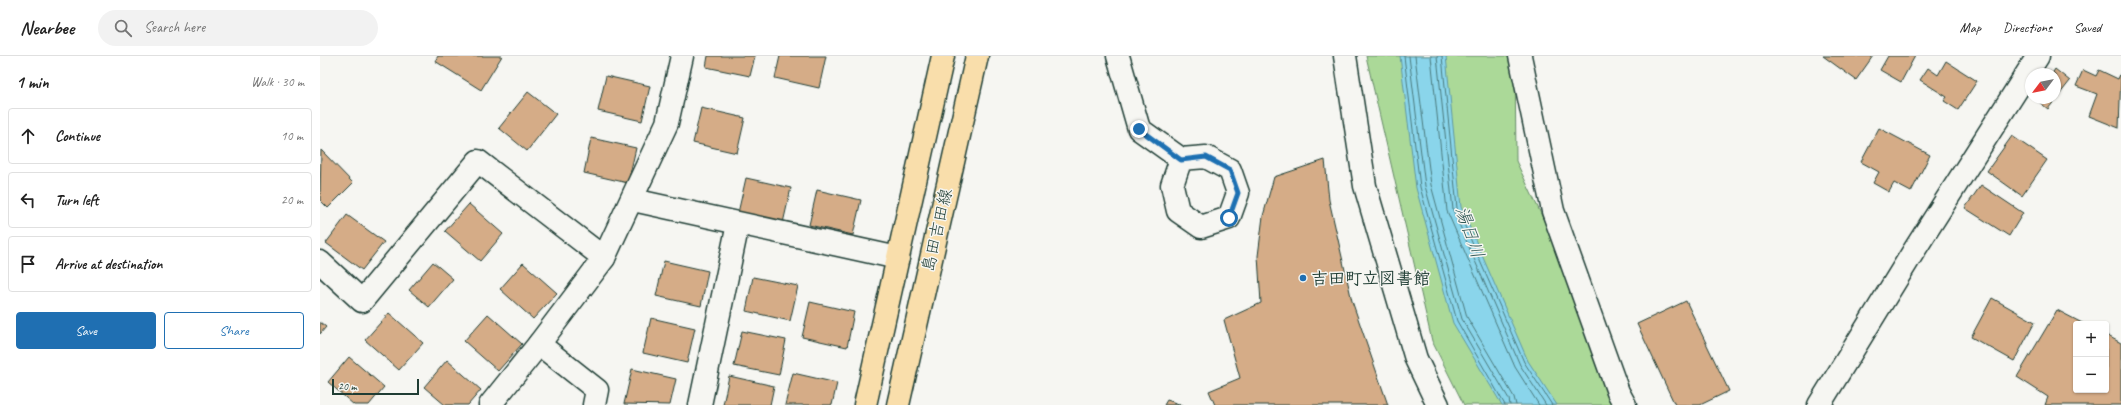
<!DOCTYPE html>
<html lang="en">
<head>
<meta charset="utf-8">
<style>
  body { margin:0; font-family:Caveat,"Klee One",sans-serif; background:#f2f2f2; color:#222 }
  .controls { position:absolute; right:12px; bottom:12px; display:grid; overflow:hidden; border-radius:4px; box-shadow:0 1px 3px #0004 }
  .controls button { width:36px; height:36px; display:grid; place-items:center; padding:0; border:0; border-bottom:1px solid #e0e0e0; background:#fff; color:#222; font:20px sans-serif }
  .compass { position:absolute; left:1705px; top:12px; width:36px; height:36px; border-radius:50%; background:#fff; box-shadow:0 1px 3px #0004; rotate:238deg }
  .scale { position:absolute; left:12px; bottom:10px; width:87px; box-sizing:border-box; padding-left:4px; border:2px solid #1f3d34; border-top:0; font-size:11px; line-height:14px; white-space:nowrap; color:#1f3d34; -webkit-text-stroke:3px #f6f6f2; paint-order:stroke }
  .stop { position:absolute; width:12px; height:12px; margin:-9px; border:3px solid #1f6fb2; border-radius:50%; background:#fff }
  .stop.end { background:#1f6fb2; border-color:#fff; box-shadow:0 1px 4px #0008 }
  .list { margin:0; padding:0; list-style:none }
  h2 { display:flex; justify-content:space-between; align-items:center; height:52px; margin:0; padding:0 16px; font-size:17px }
  h2 small { font-size:13px; font-weight:400; color:#767676 }
  .list li { display:grid; grid-template-columns:26px 1fr auto; gap:12px; align-items:center; box-sizing:border-box; height:56px; margin:0 8px 8px; padding:0 8px; border:1px solid #e0e0e0; border-radius:4px }
  .list b { display:block; font-size:15px; white-space:nowrap }
  .list em { font-size:13px; font-style:normal; color:#767676 }
  .actions { display:flex; gap:8px; padding:12px 16px }
  .actions a { flex:1; padding:9px 0; border:1px solid #1f6fb2; border-radius:4px; text-align:center; font-size:14px; color:#1f6fb2 }
  .actions .main { background:#1f6fb2; color:#fff }
  .icon { flex:none; width:22px; height:22px; fill:none; stroke:currentColor; stroke-width:2; stroke-linecap:round; stroke-linejoin:round }
  .map { position:relative; flex:none; width:1801px; height:349px; overflow:hidden }
  header { display:flex; align-items:center; gap:24px; box-sizing:border-box; height:56px; padding:0 20px; background:#fff; border-bottom:1px solid #e0e0e0 }
  header strong { font-size:19px }
  nav { display:flex; gap:22px; margin-inline-start:auto; font-size:14px }
  .search { width:280px; height:36px; background:#f2f2f2; display:flex; align-items:center; gap:10px; box-sizing:border-box; padding:0 14px; border-radius:22px; color:#767676; font-size:15px }
  main { display:flex }
  aside { flex:1; background:#fff }
  .map>svg:first-child { display:block }
  .green { fill:#abd998; stroke:#658b66 }
  .water { fill:#8ad5eb; stroke:#5f98a2 }
  .lines { fill:none; stroke-linecap:round; stroke-linejoin:round }
  .shore { stroke:#4a7a7d; stroke-width:1 }
  .building { fill:#d5ac87; stroke:#1f3d34 }
  .street-casing { stroke:#1f3d34; stroke-width:25 }
  .primary-casing { stroke:#1f3d34; stroke-width:25 }
  .street { stroke:#f6f6f2; stroke-width:22 }
  .primary { stroke:#f9deab; stroke-width:22 }
  .route { stroke:#1f6fb2; stroke-width:5 }
  .poi-dot { fill:#1f6fb2; stroke:#f6f6f2; stroke-width:1.5 }
  .labels { text-anchor:middle; dominant-baseline:central; stroke-width:3; stroke-linejoin:round; paint-order:stroke }
  .street-label { font-size:17px; fill:#1f3d34; stroke:#f6f6f2 }
  .poi-label { font-size:17px; font-weight:bold; fill:#1f3d34; stroke:#f6f6f2; text-anchor:start }
  .water-label { font-size:18px; font-style:italic; fill:#345b59; stroke:#f6f6f2 }
</style>
</head>
<body>
<header>
<strong>Nearbee</strong>
<div class="search"><svg class="icon" aria-label="search" viewBox="0 0 24 24"><circle cx="10" cy="10" r="6"/><path d="M15 15l6 6"/></svg>Search here</div>
<nav><a>Map</a><a>Directions</a><a>Saved</a></nav>
</header>
<main>
<aside>
<h2>1 min<small>Walk · 30 m</small></h2>
<ul class="list">
<li><svg class="icon" aria-label="ahead" viewBox="0 0 24 24"><path d="M12 20V5M6 11l6-6 6 6"/></svg><div><b>Continue</b></div><em>10 m</em></li>
<li><svg class="icon" aria-label="left" viewBox="0 0 24 24"><path d="M17 20v-9H6M10 6l-5 5 5 5"/></svg><div><b>Turn left</b></div><em>20 m</em></li>
<li><svg class="icon" aria-label="arrive" viewBox="0 0 24 24"><path d="M6 21V4h12l-3 4 3 4H6"/></svg><div><b>Arrive at destination</b></div></li>
</ul>
<div class="actions"><a class="main">Save</a><a>Share</a></div>
</aside>
<div class="map">
<svg width="1801" height="349" viewBox="0 0 1801 349">
  <rect width="100%" height="100%" fill="#f6f6f2"/>
  <filter id="ink" filterUnits="userSpaceOnUse"><feTurbulence type="fractalNoise" baseFrequency=".025" numOctaves="2"/><feDisplacementMap in="SourceGraphic" scale="8" xChannelSelector="R" yChannelSelector="G"/><feConvolveMatrix kernelMatrix="1 2 1 2 8 2 1 2 1" color-interpolation-filters="sRGB"/></filter>
  <g filter="url(#ink)">
    <polygon class="green" points="1046,0 1195,0 1196,105 1311,349 1144,349 1112,285"/>
    <polygon class="water" points="1080,0 1126,0 1141,151 1208,305 1237,349 1182,349 1133,267 1096,132"/>
    <g class="lines">
      <g class="shore">
        <polyline points="1084,0 1100,131 1137,265 1185,349"/>
        <polyline points="1089,0 1105,130 1142,263 1189,343 1190,349"/>
        <polyline points="1095,0 1111,129 1147,261 1194,341 1196,349"/>
        <polyline points="1111,0 1127,155 1195,311 1219,349"/>
        <polyline points="1117,0 1133,154 1200,309 1226,349"/>
        <polyline points="1122,0 1137,152 1204,306 1232,349"/>
      </g>
    </g>
    <g class="building">
      <polygon points="118,0 182,0 161,34 115,5"/>
      <polygon points="388,0 435,0 430,20 386,11"/>
      <polygon points="460,0 506,0 499,32 455,22"/>
      <polygon points="1503,0 1553,0 1536,24"/>
      <polygon points="1568,0 1595,0 1581,26 1560,14"/>
      <polygon points="1626,5 1657,25 1638,54 1624,45 1627,41 1600,24 1608,12 1618,19"/>
      <polygon points="1735,13 1750,25 1728,53 1714,42 1735,42 1735,18 1732,18"/>
      <polygon points="1763,14 1776,20 1779,14 1798,23 1801,16 1799,72 1769,60 1777,38 1756,30"/>
      <polygon points="286,20 330,30 322,65 278,55"/>
      <polygon points="208,36 236,58 207,95 179,72"/>
      <polygon points="381,52 425,62 417,97 373,87"/>
      <polygon points="1559,72 1610,99 1591,136 1574,127 1569,136 1553,127 1559,116 1541,106"/>
      <polygon points="1692,80 1727,104 1702,140 1667,115"/>
      <polygon points="271,82 316,92 308,127 264,117"/>
      <polygon points="1,94 33,127 8,152 0,144"/>
      <polygon points="1005,104 1009,144 1032,245 1068,349 895,349 889,335 920,322 904,264 941,247 938,200 943,160 954,121"/>
      <polygon points="426,122 471,132 463,167 418,157"/>
      <polygon points="1661,129 1703,157 1689,180 1645,152"/>
      <polygon points="497,134 541,144 533,179 489,169"/>
      <polygon points="149,148 183,178 160,205 125,175"/>
      <polygon points="27,159 64,186 42,214 6,187"/>
      <polygon points="344,205 388,215 381,250 336,240"/>
      <polygon points="113,206 133,223 109,251 89,234"/>
      <polygon points="203,207 237,237 213,263 180,233"/>
      <polygon points="433,221 478,230 470,265 426,255"/>
      <polygon points="1672,242 1715,266 1694,305 1651,281"/>
      <polygon points="1366,245 1409,335 1380,349 1355,349 1317,268"/>
      <polygon points="490,246 534,256 527,291 482,281"/>
      <polygon points="1737,254 1764,268 1756,268 1756,334 1786,334 1786,279 1801,287 1801,349 1725,349 1728,341 1697,321"/>
      <polygon points="69,257 103,287 79,314 45,284"/>
      <polygon points="168,258 202,288 178,315 144,285"/>
      <polygon points="331,262 375,272 367,307 323,297"/>
      <polygon points="0,266 6,271 0,278"/>
      <polygon points="422,275 466,284 459,319 414,310"/>
      <polygon points="29,301 64,331 49,349 34,349 8,326"/>
      <polygon points="127,304 161,334 148,349 125,349 104,331"/>
      <polygon points="312,313 356,323 350,349 304,348"/>
      <polygon points="473,317 517,327 512,349 465,349"/>
      <polygon points="409,320 454,330 450,349 403,349"/>
      <polygon points="847,344 862,349 844,349"/>
    </g>
    <g class="lines">
      <defs>
        <g id="street">
          <polyline points="798,0 819,73 861,103 886,101 910,114 918,137 909,162 881,171 858,155 852,129 861,103"/>
          <polyline points="1025,0 1045,130 1096,303 1118,349"/>
          <polyline points="1200,0 1233,155 1298,336 1305,349"/>
          <polyline points="313,144 578,202"/>
          <polyline points="0,206 42,245 158,105 284,202"/>
          <polyline points="219,288 277,334 274,349"/>
          <polyline points="170,349 219,288 284,202 347,67 362,0"/>
          <polyline points="380,349 418,168"/>
          <polyline points="1499,349 1595,193 1718,0"/>
        </g>
        <g id="primary">
          <polyline points="545,349 623,0"/>
          <polyline points="578,349 657,0"/>
        </g>
      </defs>
      <use href="#street" class="street-casing"/>
      <use href="#primary" class="primary-casing"/>
      <use href="#street" class="street"/>
      <use href="#primary" class="primary"/>
    </g>
  </g>
  <g class="lines" filter="url(#ink)">
    <polyline class="route" points="819,73 861,104 886,101 910,114 918,137 909,162"/>
  </g>
  <circle class="poi-dot" cx="983" cy="222" r="4"/>
  <g class="labels">
    <g class="street-label">
      <text transform="translate(617 174) rotate(-77)">島田吉田線</text>
    </g>
    <g class="poi-label">
      <text x="991" y="222">吉田町立図書館</text>
    </g>
    <g class="water-label">
      <text transform="translate(1150 176) rotate(71)">湯日川</text>
    </g>
  </g>
</svg>
<div class="controls">
<button>+</button>
<button>−</button>
</div>
<svg class="compass" viewBox="-18 -18 36 36"><path d="M0-13l5 13h-10z" fill="#e53935"/><path d="M0 13l5-13h-10z" fill="#767676"/></svg>
<div class="scale">20 m</div>
<div class="stop" style="left:909px;top:162px"></div>
<div class="stop end" style="left:819px;top:73px"></div>
</div>
</main>
</body>
</html>
